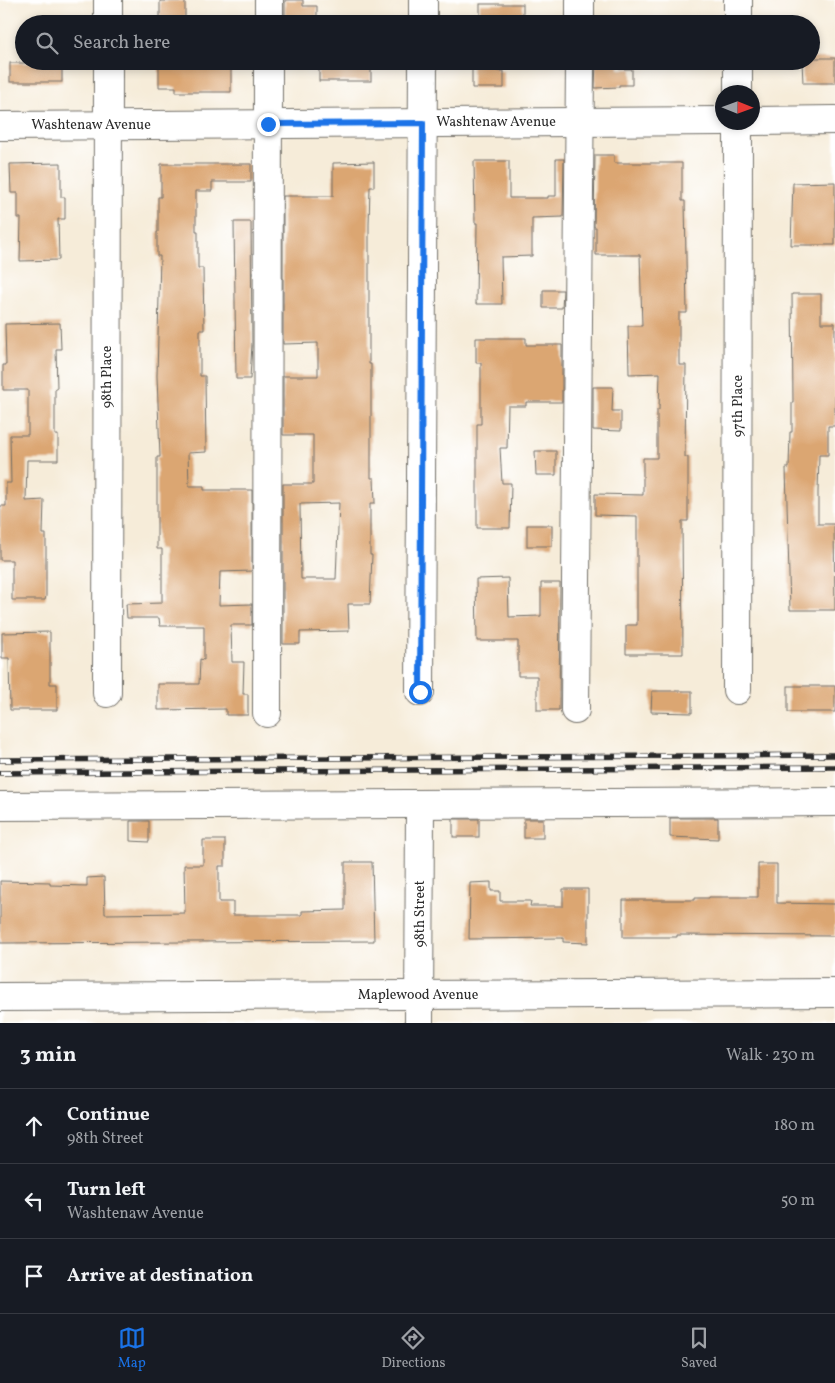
<!DOCTYPE html>
<html lang="en">
<head>
<meta charset="utf-8">
<style>
  body { margin:0; font-family:Vollkorn,serif; background:#242831; color:#f1f3f6 }
  .compass { position:absolute; left:715px; top:85px; width:45px; height:45px; border-radius:50%; background:#171b24; box-shadow:0 2px 8px #0003; rotate:91deg }
  .stop { position:absolute; width:15px; height:15px; margin:-11px; border:4px solid #1a73e8; border-radius:50%; background:#fff }
  .stop.end { background:#1a73e8; border-color:#fff; box-shadow:0 1px 5px #0008 }
  .list { margin:0; padding:0; list-style:none }
  h2 { display:flex; justify-content:space-between; align-items:center; height:65px; margin:0; padding:0 20px; font-size:21px }
  h2 small { font-size:16px; font-weight:400; color:#9ea1a6 }
  .list li { display:grid; grid-template-columns:32px 1fr auto; gap:15px; align-items:center; box-sizing:border-box; height:75px; padding:0 20px; border-top:1px solid #363941 }
  .list b { display:block; font-size:19px; white-space:nowrap }
  .list p { margin:0; font-size:16px; white-space:nowrap; color:#9ea1a6 }
  .list em { font-size:16px; font-style:normal; color:#9ea1a6 }
  .icon { flex:none; width:28px; height:28px; fill:none; stroke:currentColor; stroke-width:2; stroke-linecap:round; stroke-linejoin:round }
  .map { position:relative; flex:none; width:835px; height:1023px; overflow:hidden }
  .search { position:absolute; background:#171b24; box-shadow:0 2px 8px #0003; left:15px; right:15px; top:15px; height:55px; display:flex; align-items:center; gap:12px; box-sizing:border-box; padding:0 18px; border-radius:28px; color:#9ea1a6; font-size:19px }
  .sheet { height:290px; background:#171b24 }
  nav { display:flex; justify-content:space-around; align-items:center; box-sizing:border-box; height:70px; border-top:1px solid #363941; background:#171b24; font-size:14px; color:#9ea1a6 }
  nav a { display:grid; justify-items:center; gap:2px }
  nav .on { color:#1a73e8 }
  .map>svg:first-child { display:block }
  .building { fill:#dba672; fill-rule:evenodd }
  .lines { fill:none; stroke-linecap:round; stroke-linejoin:round }
  .minor-casing { stroke:#726f68; stroke-width:30 }
  .minor { stroke:#fff; stroke-width:28 }
  .rail-casing { stroke:#2b2b2b; stroke-width:5.5 }
  .rail { stroke:#fff; stroke-width:4; stroke-dasharray:11; stroke-linecap:butt }
  .route { stroke:#1a73e8; stroke-width:6 }
  .labels { text-anchor:middle; dominant-baseline:central; stroke-width:4; stroke-linejoin:round; paint-order:stroke }
  .street-label { font-size:14px; fill:#2b2b2b; stroke:#fff }
</style>
</head>
<body>
<div class="map">
<svg width="835" height="1023" viewBox="0 0 835 1023">
  <rect width="100%" height="100%" fill="#fff"/>
  <filter id="ink" filterUnits="userSpaceOnUse"><feTurbulence type="fractalNoise" baseFrequency=".02" numOctaves="2"/><feDisplacementMap in="SourceGraphic" scale="10" xChannelSelector="R" yChannelSelector="G"/><feConvolveMatrix kernelMatrix="1 2 1 2 8 2 1 2 1" color-interpolation-filters="sRGB"/></filter>
  <filter id="wash" filterUnits="userSpaceOnUse"><feTurbulence type="fractalNoise" baseFrequency=".0096" numOctaves="4" result="noise"/><feDisplacementMap in="SourceGraphic" scale="20" xChannelSelector="R" yChannelSelector="G"/><feGaussianBlur stdDeviation="1.12" result="paint"/><feColorMatrix in="noise" values="0 0 0 0 0 0 0 0 0 0 0 0 0 0 0 0 0 1.4 0 .05"/><feComposite in="paint" operator="in"/></filter>
  <g filter="url(#wash)">
    <rect width="100%" height="100%" fill="#f6ecd9"/>
    <g id="blocks">
      <g class="building">
        <polygon points="285,0 303,0 303,6 317,6 317,24 285,24"/>
        <rect x="160" y="1" width="25" height="22"/>
        <rect x="480" y="4" width="43" height="20"/>
        <polygon points="811,58 835,58 835,83 803,83 802,61 811,61"/>
        <polygon points="159,61 231,61 231,92 176,92 176,87 159,87"/>
        <rect x="319" y="61" width="52" height="20"/>
        <polygon points="472,61 497,61 497,71 504,71 504,88 472,88"/>
        <polygon points="596,61 619,61 619,69 632,69 632,85 619,85 619,87 595,88"/>
        <rect x="10" y="63" width="52" height="19"/>
        <polygon points="595,155 614,155 614,163 682,163 682,201 685,201 687,313 679,313 679,365 686,365 685,457 688,457 688,521 682,521 683,654 626,654 626,625 637,625 637,516 595,515 595,494 643,495 643,458 657,458 657,410 659,410 660,373 629,374 628,326 642,326 640,255 596,255 596,227 594,227"/>
        <polygon points="556,159 564,159 563,217 532,218 532,256 501,257 502,304 476,304 477,223 475,223 474,161 509,161 509,198 548,198 548,196 556,196"/>
        <path d="M374 162V187H370L369 225V364H371V478H374L375 503H370V555H372L370 604H348L349 631 300 632V644H283V484H313V435H283V376H318V343L283 344V196H333V163ZM339 503 336 579H301L300 504Z"/>
        <polygon points="61,163 61,197 65,197 65,219 58,219 59,260 20,261 21,218 18,218 18,193 11,193 10,164"/>
        <polygon points="161,164 251,164 251,182 212,182 212,191 196,191 196,231 198,231 198,268 203,268 204,330 200,330 200,376 205,376 206,452 188,453 189,486 204,486 204,490 252,490 252,571 220,572 219,605 252,604 252,625 231,625 232,662 244,662 243,694 248,694 248,715 226,715 226,709 158,710 158,684 199,684 200,659 204,660 204,626 160,626 159,618 127,618 126,604 162,603 162,549 157,549 157,457 160,457 157,376 160,256 157,256 157,232 158,232 158,197 161,197"/>
        <polygon points="835,182 835,245 791,245 793,183"/>
        <polygon points="234,222 251,222 252,344 250,379 236,379"/>
        <polygon points="543,290 563,290 562,308 543,308"/>
        <polygon points="792,294 821,294 821,323 835,323 835,426 828,426 828,455 819,455 818,492 818,524 834,524 835,610 790,610 786,468 789,468 790,432 792,432 792,402 793,402"/>
        <polygon points="60,323 61,349 56,349 57,389 55,389 55,435 58,435 58,460 27,460 26,501 44,500 43,534 46,534 46,596 45,600 12,600 12,560 0,560 0,506 6,506 6,483 11,483 10,435 28,435 28,390 3,390 3,365 6,365 5,324"/>
        <polygon points="476,338 526,338 526,345 562,345 562,402 526,402 526,406 508,406 507,448 500,448 502,483 511,483 510,528 477,528 477,424 481,424 481,363 476,363"/>
        <polygon points="593,387 613,387 612,411 621,411 621,431 593,430"/>
        <polygon points="535,451 556,451 556,475 536,475"/>
        <rect x="527" y="525" width="25" height="21"/>
        <polygon points="508,578 509,617 541,616 541,583 560,583 559,710 537,710 537,676 518,676 518,641 477,641 476,579"/>
        <polygon points="50,632 50,684 57,684 57,710 10,710 9,658 2,658 2,633"/>
        <rect x="788" y="686" width="47" height="26"/>
        <polygon points="652,691 692,691 692,713 651,712"/>
        <polygon points="670,818 718,818 718,839 670,837"/>
        <rect x="453" y="819" width="26" height="18"/>
        <rect x="524" y="819" width="19" height="19"/>
        <polygon points="130,821 149,821 149,842 130,841"/>
        <polygon points="203,840 225,840 225,866 219,866 219,902 233,902 233,915 302,915 302,911 345,910 345,862 372,862 374,941 0,943 0,881 50,882 50,885 87,886 87,878 104,877 105,914 185,913 184,865 203,865"/>
        <polygon points="758,864 777,864 777,903 835,904 835,936 677,935 677,937 623,937 623,900 695,900 695,898 709,898 709,897 758,897"/>
        <polygon points="491,882 491,891 500,891 500,901 531,901 530,906 563,906 563,889 588,889 588,943 563,942 563,938 469,939 470,883"/>
      </g>
    </g>
  </g>
  <g filter="url(#ink)">
    <use href="#blocks" fill-opacity="0" stroke="#726f68" stroke-width="1"/>
    <g class="lines">
      <defs>
        <g id="minor">
          <polyline points="423,0 423,24"/>
          <polyline points="108,24 108,0"/>
          <polyline points="269,24 269,0"/>
          <polyline points="580,24 580,0"/>
          <polyline points="738,24 738,0"/>
          <polyline points="738,92 738,61"/>
          <polyline points="752,121 835,120"/>
          <polyline points="0,126 722,121"/>
          <polyline points="737,690 738,122"/>
          <polyline points="420,692 423,61"/>
          <polyline points="107,693 108,61"/>
          <polyline points="575,710 580,61"/>
          <polyline points="267,713 268,61"/>
          <polyline points="0,806 835,802"/>
          <polyline points="0,997 835,993"/>
          <polyline points="419,1023 420,804"/>
        </g>
      </defs>
      <use href="#minor" class="minor-casing"/>
      <use href="#minor" class="minor"/>
      <defs>
        <g id="rail">
          <polyline points="0,760 835,755"/>
          <polyline points="0,773 835,767"/>
        </g>
      </defs>
      <use href="#rail" class="rail-casing"/>
      <use href="#rail" class="rail"/>
    </g>
  </g>
  <g class="lines" filter="url(#ink)">
    <polyline class="route" points="268,124 423,123 420,692"/>
  </g>
  <g class="labels">
    <g class="street-label">
      <text x="496" y="122">Washtenaw Avenue</text>
      <text x="91" y="125">Washtenaw Avenue</text>
      <text transform="translate(107 377) rotate(-90)">98th Place</text>
      <text transform="translate(738 406) rotate(-90)">97th Place</text>
      <text transform="translate(420 914) rotate(-90)">98th Street</text>
      <text x="418" y="995">Maplewood Avenue</text>
    </g>
  </g>
</svg>
<svg class="compass" viewBox="-18 -18 36 36"><path d="M0-13l5 13h-10z" fill="#e53935"/><path d="M0 13l5-13h-10z" fill="#9ea1a6"/></svg>
<div class="stop" style="left:420px;top:692px"></div>
<div class="stop end" style="left:268px;top:124px"></div>
<div class="search"><svg class="icon" aria-label="search" viewBox="0 0 24 24"><circle cx="10" cy="10" r="6"/><path d="M15 15l6 6"/></svg>Search here</div>
</div>
<section class="sheet">
<h2>3 min<small>Walk · 230 m</small></h2>
<ul class="list">
<li><svg class="icon" aria-label="ahead" viewBox="0 0 24 24"><path d="M12 20V5M6 11l6-6 6 6"/></svg><div><b>Continue</b><p>98th Street</p></div><em>180 m</em></li>
<li><svg class="icon" aria-label="left" viewBox="0 0 24 24"><path d="M17 20v-9H6M10 6l-5 5 5 5"/></svg><div><b>Turn left</b><p>Washtenaw Avenue</p></div><em>50 m</em></li>
<li><svg class="icon" aria-label="arrive" viewBox="0 0 24 24"><path d="M6 21V4h12l-3 4 3 4H6"/></svg><div><b>Arrive at destination</b></div></li>
</ul>
</section>
<nav>
<a class="on"><svg class="icon" aria-label="map" viewBox="0 0 24 24"><path d="M3 6l6-2 6 2 6-2v14l-6 2-6-2-6 2zM9 4v14M15 6v14"/></svg>Map</a>
<a><svg class="icon" aria-label="directions" viewBox="0 0 24 24"><path d="M12 3l9 9-9 9-9-9zM9 14v-3h6M13 9l2 2-2 2"/></svg>Directions</a>
<a><svg class="icon" aria-label="saved" viewBox="0 0 24 24"><path d="M7 4h10v16l-5-4-5 4z"/></svg>Saved</a>
</nav>
</body>
</html>
